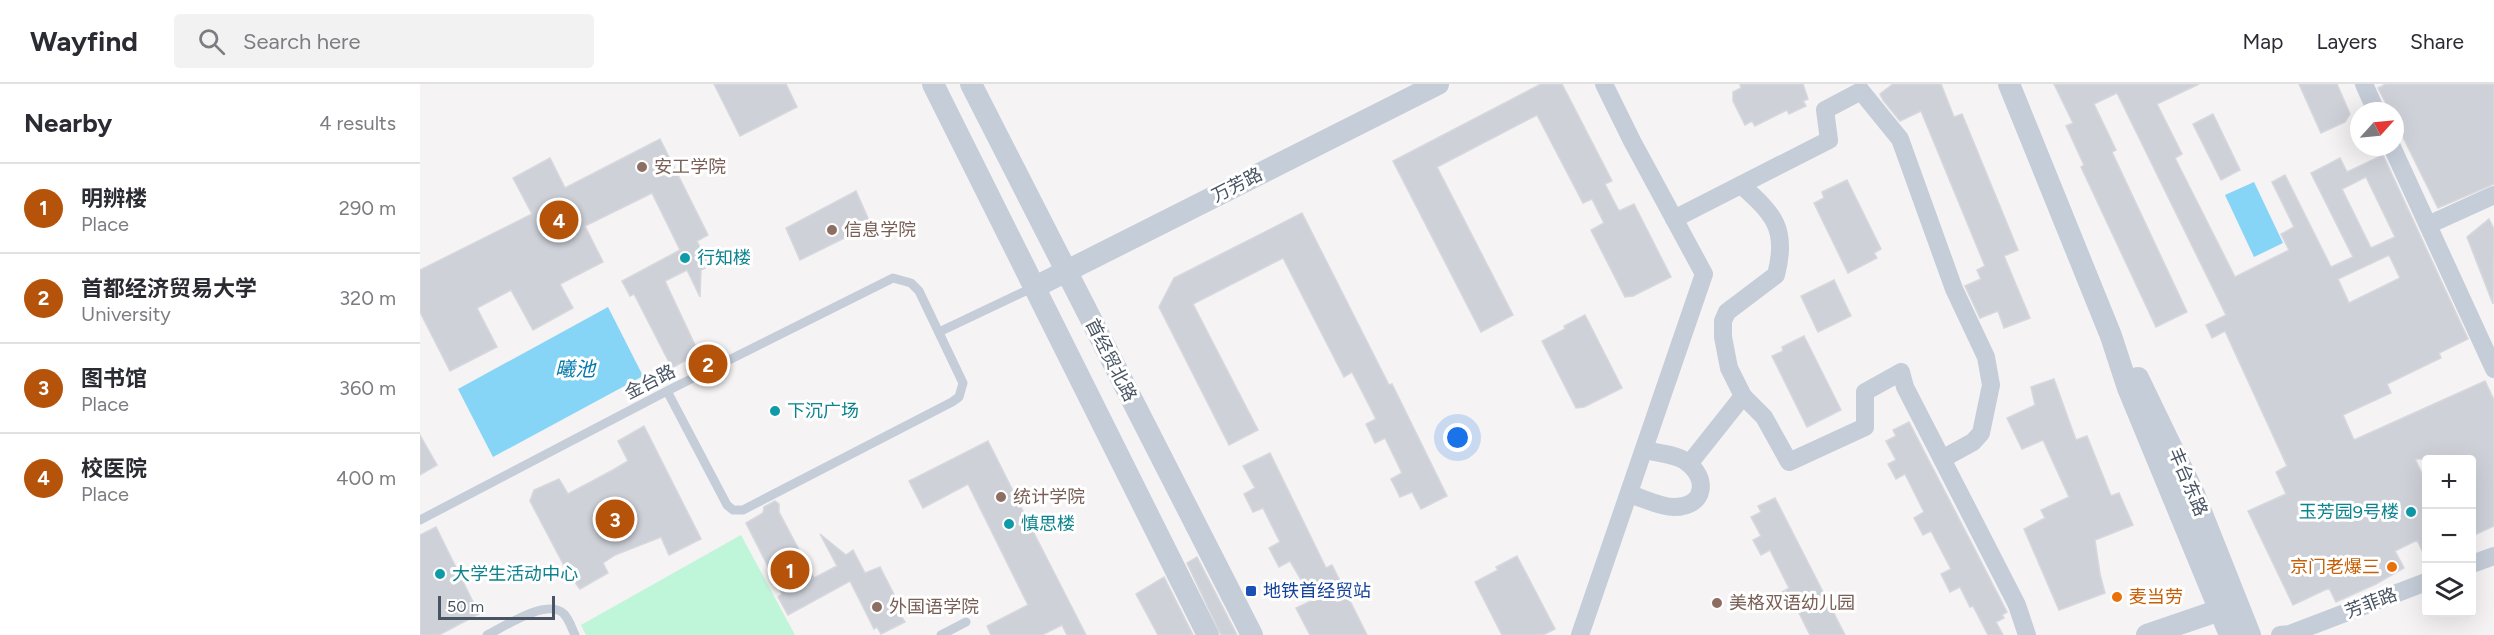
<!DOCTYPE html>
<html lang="en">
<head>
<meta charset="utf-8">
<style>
  body { margin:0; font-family:Figtree,"Noto Sans SC",sans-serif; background:#f2f2f3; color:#2b2b33 }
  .controls { position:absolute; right:18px; bottom:18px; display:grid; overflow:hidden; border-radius:6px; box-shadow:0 6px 24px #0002 }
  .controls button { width:54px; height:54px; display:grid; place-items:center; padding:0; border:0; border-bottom:2px solid #e1e1e2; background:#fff; color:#2b2b33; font:30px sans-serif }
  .compass { position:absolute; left:1930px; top:18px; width:54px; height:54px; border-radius:50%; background:#fff; box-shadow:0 6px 24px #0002; rotate:63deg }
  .scale { position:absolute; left:18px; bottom:15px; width:117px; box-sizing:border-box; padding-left:6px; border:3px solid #485463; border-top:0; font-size:16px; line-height:21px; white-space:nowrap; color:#485463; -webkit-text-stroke:4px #fff; paint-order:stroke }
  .you { position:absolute; left:1038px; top:354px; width:21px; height:21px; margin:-15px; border:4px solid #fff; border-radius:50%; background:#1a73e8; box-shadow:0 0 0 9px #1a73e833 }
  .badge { display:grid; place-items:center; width:39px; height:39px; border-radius:50%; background:#b45309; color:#fff; font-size:20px; font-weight:700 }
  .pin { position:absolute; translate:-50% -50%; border:3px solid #fff; box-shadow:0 2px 6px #0006 }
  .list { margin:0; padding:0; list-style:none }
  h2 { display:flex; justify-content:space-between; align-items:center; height:78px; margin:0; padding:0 24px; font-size:26px }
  h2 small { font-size:20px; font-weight:400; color:#7c7c81 }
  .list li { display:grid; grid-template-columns:39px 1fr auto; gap:18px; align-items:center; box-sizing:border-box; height:90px; padding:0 24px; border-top:2px solid #e1e1e2 }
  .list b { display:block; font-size:22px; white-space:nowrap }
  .list p { margin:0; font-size:20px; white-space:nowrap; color:#7c7c81 }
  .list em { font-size:20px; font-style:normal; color:#7c7c81 }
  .icon { flex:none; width:33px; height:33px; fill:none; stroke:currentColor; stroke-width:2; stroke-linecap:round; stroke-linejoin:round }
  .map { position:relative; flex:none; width:2074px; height:551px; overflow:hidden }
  header { display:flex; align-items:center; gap:36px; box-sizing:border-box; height:84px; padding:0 30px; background:#fff; border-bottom:2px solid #e1e1e2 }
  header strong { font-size:28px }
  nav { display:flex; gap:33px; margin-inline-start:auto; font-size:21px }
  .search { width:420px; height:54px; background:#f2f2f3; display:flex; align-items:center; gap:15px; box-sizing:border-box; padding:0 21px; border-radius:6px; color:#7c7c81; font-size:22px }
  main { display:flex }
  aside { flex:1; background:#fff }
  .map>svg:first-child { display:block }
  .green { fill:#bff5d8 }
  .water { fill:#87d5f6 }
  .building { fill:#ced1d8; stroke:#d6d8de; stroke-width:1.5; fill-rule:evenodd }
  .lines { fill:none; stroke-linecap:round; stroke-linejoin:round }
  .service { stroke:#c5cdd8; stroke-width:9 }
  .minor { stroke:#c5cdd8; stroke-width:18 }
  .tertiary { stroke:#c5cdd8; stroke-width:22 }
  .education-dot { fill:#8d6e63; stroke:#fff; stroke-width:2 }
  .culture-dot { fill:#0f9aa8; stroke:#fff; stroke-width:2 }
  .food-dot { fill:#e8710a; stroke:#fff; stroke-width:2 }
  .transit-dot { fill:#1a4fb4; stroke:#fff; stroke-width:2 }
  .labels { text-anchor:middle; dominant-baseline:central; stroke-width:6; stroke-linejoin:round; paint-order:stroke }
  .education-label { font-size:18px; fill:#785e54; stroke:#fff; text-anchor:start }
  .street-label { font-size:18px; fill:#485463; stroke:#fff }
  .culture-label { font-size:18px; fill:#0d838f; stroke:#fff; text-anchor:start }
  .food-label { font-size:18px; fill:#c56008; stroke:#fff; text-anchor:end }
  .transit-label { font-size:18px; fill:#164399; stroke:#fff; text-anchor:start }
  .water-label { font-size:20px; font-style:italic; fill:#0279ad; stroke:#fff }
</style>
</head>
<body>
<header>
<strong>Wayfind</strong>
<div class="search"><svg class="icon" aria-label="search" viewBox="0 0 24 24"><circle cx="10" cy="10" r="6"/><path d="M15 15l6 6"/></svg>Search here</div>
<nav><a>Map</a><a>Layers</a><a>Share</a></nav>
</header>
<main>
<aside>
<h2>Nearby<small>4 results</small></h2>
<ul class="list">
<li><span class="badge">1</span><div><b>明辨楼</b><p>Place</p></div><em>290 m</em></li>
<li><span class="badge">2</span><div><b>首都经济贸易大学</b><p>University</p></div><em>320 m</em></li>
<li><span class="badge">3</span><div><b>图书馆</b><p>Place</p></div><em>360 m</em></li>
<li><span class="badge">4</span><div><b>校医院</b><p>Place</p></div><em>400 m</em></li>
</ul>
</aside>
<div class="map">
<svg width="2074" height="551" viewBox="0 0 2074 551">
  <rect width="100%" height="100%" fill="#f5f3f3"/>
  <polygon class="green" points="321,451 375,551 166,551 161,541"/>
  <g class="water">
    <polygon points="1834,98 1863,159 1834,173 1805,111"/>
    <polygon points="188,223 223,292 73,373 38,305"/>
  </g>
  <g class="building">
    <polygon points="294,0 366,0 377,23 320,52"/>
    <polygon points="1121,0 1142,0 1192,97 1185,100 1199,127 1214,120 1251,193 1213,212 1205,213 1171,146 1184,139 1172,115 1163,119 1117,31 1017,83 1093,231 1061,248 973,77"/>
    <polygon points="1320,0 1383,0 1388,15 1383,17 1386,22 1369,30 1367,26 1335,42 1332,37 1325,41 1313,17 1313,8 1321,4"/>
    <polygon points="1473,0 1521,0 1534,33 1542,30 1598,166 1584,172 1610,234 1584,244 1578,227 1560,234 1545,202 1561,195 1557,186 1565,182 1501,27 1480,37 1463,16 1460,10"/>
    <path d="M1634 0H1779L1737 20 1762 70 1755 74 1815 193 1869 166 1861 150 1874 143 1852 98 1865 91 1911 183 1933 173 1891 89 1920 74 1927 88 1963 71 2048 255 2019 269 2021 274 1967 300 1971 309 1923 331 1934 356 2065 297 2074 316V442L2052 452V375H1995L2007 400V477L1997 456 1975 467 1984 484 1956 500 1916 518 1909 504 1873 521 1828 427 1866 410 1856 388 1867 382 1805 247 1792 254 1786 241 1806 231 1697 9 1674 20 1696 66 1692 68 1767 228 1736 243 1661 83 1664 81 1646 42 1653 39ZM1946 93 1975 153 1951 164 1922 105ZM1969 171 1980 194 1929 219 1918 195Z"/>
    <polygon points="1879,0 1917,0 1930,30 1925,38 1901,49"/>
    <polygon points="1966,0 2074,0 2074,100 2018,124 1975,37 1975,27 1970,27 1958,4"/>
    <polygon points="1793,30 1820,86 1801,96 1773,40"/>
    <polygon points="240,55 288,151 277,157 289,182 281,186 280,213 267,186 245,197 275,261 282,265 283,276 278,280 271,279 268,275 252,284 214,210 210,212 202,197 260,166 232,109 165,142 183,178 140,200 153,224 113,246 91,206 57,224 77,263 30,287 0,228 0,186 112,130 93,94 130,74 145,104"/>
    <polygon points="1427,96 1461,165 1454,169 1457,174 1428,189 1394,119 1404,114 1402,108"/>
    <polygon points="436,107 451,141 380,176 366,144"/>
    <polygon points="882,129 969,301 972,300 1027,412 1001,425 992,408 980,413 971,395 982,389 965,354 955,359 946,340 956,335 932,288 924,293 863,174 773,220 838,346 809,361 739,223 754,194"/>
    <polygon points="2069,135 2074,145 2073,220 2047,153"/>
    <polygon points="1414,196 1431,232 1398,248 1381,212"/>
    <polygon points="1165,231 1202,304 1164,323 1156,324 1122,257 1145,245 1144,242"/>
    <polygon points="1384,252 1421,326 1387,343 1352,272 1363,267 1362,263"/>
    <polygon points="1634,295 1656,356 1667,352 1691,412 1699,409 1713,441 1675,456 1680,490 1685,509 1639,526 1604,445 1625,434 1621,426 1649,413 1623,356 1602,365 1587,334 1615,321 1611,303"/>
    <polygon points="1489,338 1587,528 1582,531 1584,534 1576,538 1583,551 1568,551 1553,522 1550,523 1540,503 1530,508 1521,490 1531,485 1511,447 1503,451 1494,434 1504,428 1485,390 1476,395 1468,380 1476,376 1466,357 1476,352 1473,346"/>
    <polygon points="224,342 281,455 249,471 241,453 195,471 183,479 188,489 160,505 148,489 110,417 114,406 139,395 148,410 193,386 208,377 198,357"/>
    <polygon points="0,351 17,381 0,391"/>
    <polygon points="568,357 617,455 666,551 647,551 642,541 622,551 571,551 567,542 608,521 548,400 503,424 489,397"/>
    <polygon points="850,369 906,484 912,481 947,551 890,551 876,524 893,516 870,477 859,483 849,464 860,458 843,424 833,428 824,410 835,404 823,382"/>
    <polygon points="1355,414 1425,551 1390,551 1376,523 1368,527 1359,510 1369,504 1350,466 1341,471 1333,456 1341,452 1331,433 1341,428 1338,422"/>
    <polygon points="355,417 359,420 359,428 394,494 417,482 400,450 426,471 433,466 445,489 460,483 484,530 481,532 485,538 461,550 457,543 454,545 430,497 368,531 358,513 362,510 326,439 343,429 344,423"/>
    <polygon points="16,443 59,530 19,551 0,551 0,451"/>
    <polygon points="1097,472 1135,545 1123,551 1082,551 1055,498 1078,486 1076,483"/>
    <polygon points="777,473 817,551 801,551 767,479"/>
    <polygon points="744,493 773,551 738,551 716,510"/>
  </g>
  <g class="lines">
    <g class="service">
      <polyline points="519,248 614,203"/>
      <polyline points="0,436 247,307 473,194 491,199 499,207 543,299 539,313 532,318 323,426 313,426 307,421 247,307"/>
      <path d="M67 551C84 543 128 513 144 530 149 535 152 545 155 551"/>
      <polyline points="521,551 546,538"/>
    </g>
    <g class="minor">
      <polyline points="1944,0 1956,27"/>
      <polyline points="1972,63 2074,285"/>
      <path d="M1321 101C1354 130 1368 145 1356 191L1307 228 1303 237V253L1309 284 1323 312 1344 333 1369 378 1445 343V308L1481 288 1485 303 1597 521 1607 551"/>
      <polyline points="1254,135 1409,56 1405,26 1441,7 1480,55 1534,205 1566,273 1571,301 1561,349 1553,358 1522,375"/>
      <polyline points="2008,141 2074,111"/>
      <polyline points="1269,380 1323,312"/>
      <path d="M1209 410C1223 414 1240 423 1254 423 1286 423 1289 393 1265 377 1255 370 1237 369 1225 366"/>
      <polyline points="2052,480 2074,472"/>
      <polyline points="1160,551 1284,190 1212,57 1184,0"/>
      <polyline points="1860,551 1870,550 2006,498"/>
    </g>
    <g class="tertiary">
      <polyline points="513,0 788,551"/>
      <polyline points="551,0 832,551"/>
      <polyline points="1589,0 1691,252 1708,304 1810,551"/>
      <polyline points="615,203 1018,0"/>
      <polyline points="1718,294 1774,410 1830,551"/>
      <polyline points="1727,551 1800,526"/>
    </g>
  </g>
  <g class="education-dot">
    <circle cx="222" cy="83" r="6"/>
    <circle cx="412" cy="146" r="6"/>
    <circle cx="581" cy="413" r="6"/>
    <circle cx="1297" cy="519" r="6"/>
    <circle cx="457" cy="523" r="6"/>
  </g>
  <g class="culture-dot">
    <circle cx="265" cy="174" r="6"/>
    <circle cx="355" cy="327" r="6"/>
    <circle cx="1991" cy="428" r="6"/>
    <circle cx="589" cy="440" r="6"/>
    <circle cx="20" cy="490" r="6"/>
  </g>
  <g class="food-dot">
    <circle cx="1972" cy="483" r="6"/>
    <circle cx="1697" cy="513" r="6"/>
  </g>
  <rect class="transit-dot" x="825" y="501" width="12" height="12" rx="3"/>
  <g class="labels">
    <g class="education-label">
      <text x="234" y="83">安工学院</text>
      <text x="424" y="146">信息学院</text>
      <text x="593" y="413">统计学院</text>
      <text x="1309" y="519">美格双语幼儿园</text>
      <text x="469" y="523">外国语学院</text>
    </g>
    <g class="street-label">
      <text transform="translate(817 101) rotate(-27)">万芳路</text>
      <text transform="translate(691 276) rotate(63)">首经贸北路</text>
      <text transform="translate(230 298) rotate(-27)">金台路</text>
      <text transform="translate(1768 398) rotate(67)">丰台东路</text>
      <text transform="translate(1951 519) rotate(-21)">芳菲路</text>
    </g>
    <g class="culture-label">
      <text x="277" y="174">行知楼</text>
      <text x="367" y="327">下沉广场</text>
      <text x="1979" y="428" text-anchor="end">玉芳园9号楼</text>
      <text x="601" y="440">慎思楼</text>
      <text x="32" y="490">大学生活动中心</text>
    </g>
    <g class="food-label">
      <text x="1960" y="483">京门老爆三</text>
      <text x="1709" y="513" text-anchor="start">麦当劳</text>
    </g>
    <g class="transit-label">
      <text x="843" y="507">地铁首经贸站</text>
    </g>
    <g class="water-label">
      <text x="155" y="285">曦池</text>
    </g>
  </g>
</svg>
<div class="controls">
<button>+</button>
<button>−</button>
<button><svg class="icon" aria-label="layers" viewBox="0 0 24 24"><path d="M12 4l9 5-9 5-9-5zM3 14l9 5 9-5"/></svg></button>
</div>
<svg class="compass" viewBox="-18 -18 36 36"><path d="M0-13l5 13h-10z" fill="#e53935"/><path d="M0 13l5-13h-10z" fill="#7c7c81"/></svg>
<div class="scale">50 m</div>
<div class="you"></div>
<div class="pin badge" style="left:370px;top:486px">1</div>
<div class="pin badge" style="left:288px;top:280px">2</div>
<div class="pin badge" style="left:195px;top:435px">3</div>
<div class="pin badge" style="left:139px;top:136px">4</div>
</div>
</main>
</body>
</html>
